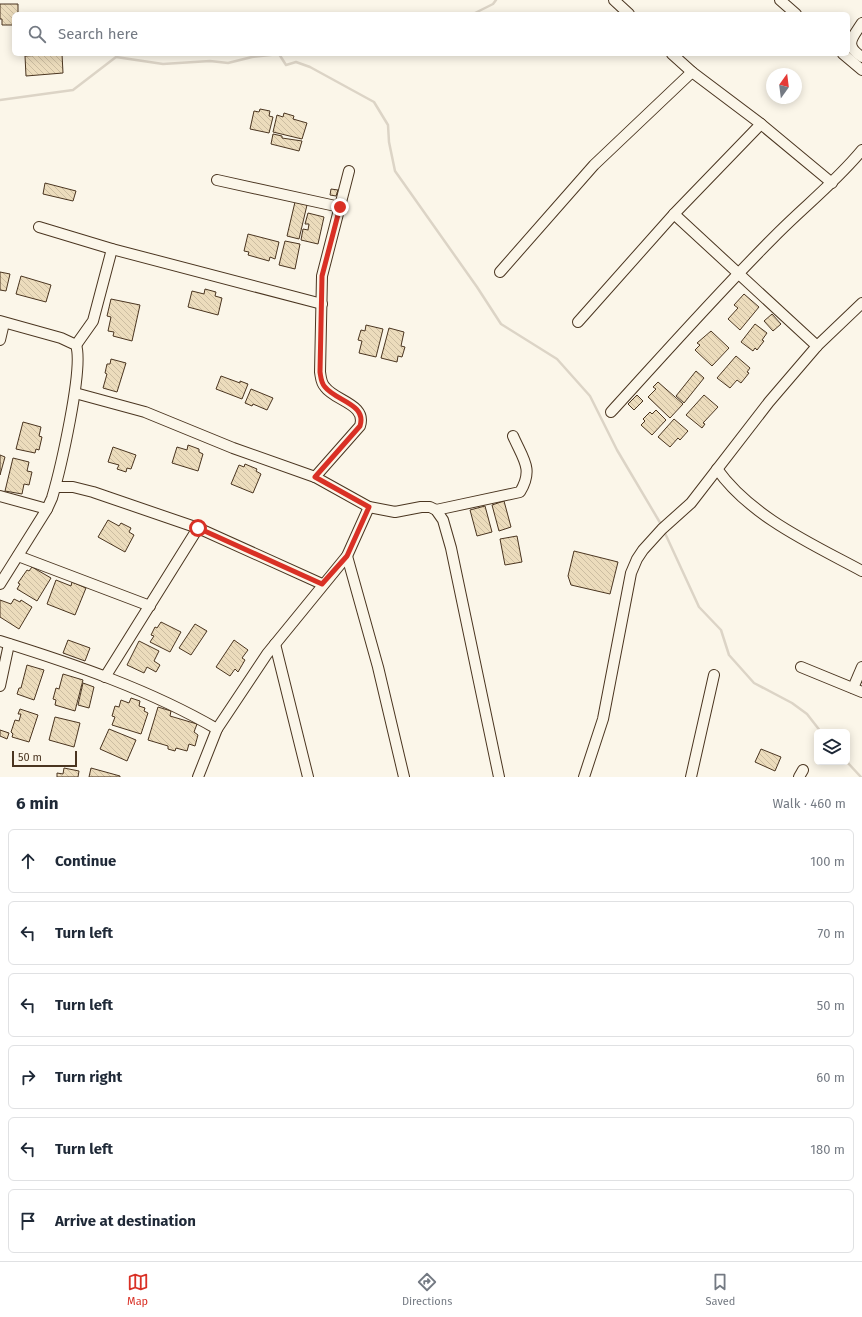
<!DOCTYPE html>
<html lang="en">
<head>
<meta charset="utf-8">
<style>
  body { margin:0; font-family:"Fira Sans",sans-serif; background:#f2f2f3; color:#1f2937 }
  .controls { position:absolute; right:12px; bottom:12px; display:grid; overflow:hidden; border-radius:6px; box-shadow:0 2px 10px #0003 }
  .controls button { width:36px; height:36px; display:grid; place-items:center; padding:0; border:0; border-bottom:1px solid #e0e1e3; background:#fff; color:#1f2937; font:20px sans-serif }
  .compass { position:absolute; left:766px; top:68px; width:36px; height:36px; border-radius:50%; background:#fff; box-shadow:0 2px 10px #0003; rotate:14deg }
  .scale { position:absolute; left:12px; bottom:10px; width:65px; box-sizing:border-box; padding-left:4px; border:2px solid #4a3520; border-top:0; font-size:11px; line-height:14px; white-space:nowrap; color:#4a3520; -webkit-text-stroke:3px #fbf6e9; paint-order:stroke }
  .stop { position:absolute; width:12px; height:12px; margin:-9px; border:3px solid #d93025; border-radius:50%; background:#fff }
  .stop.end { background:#d93025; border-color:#fff; box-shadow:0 1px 4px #0008 }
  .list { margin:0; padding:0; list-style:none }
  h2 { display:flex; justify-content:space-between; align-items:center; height:52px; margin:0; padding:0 16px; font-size:17px }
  h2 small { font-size:13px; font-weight:400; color:#747a83 }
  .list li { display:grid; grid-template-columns:26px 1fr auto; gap:12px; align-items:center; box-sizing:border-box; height:64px; margin:0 8px 8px; padding:0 8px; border:1px solid #e0e1e3; border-radius:6px }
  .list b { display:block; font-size:15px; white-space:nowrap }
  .list em { font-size:13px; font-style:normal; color:#747a83 }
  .icon { flex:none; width:22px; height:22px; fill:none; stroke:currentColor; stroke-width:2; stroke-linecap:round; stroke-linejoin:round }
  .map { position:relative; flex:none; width:862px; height:777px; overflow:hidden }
  .search { position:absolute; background:#fff; box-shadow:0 2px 10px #0003; left:12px; right:12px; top:12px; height:44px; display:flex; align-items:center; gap:10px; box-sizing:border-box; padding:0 14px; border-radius:6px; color:#747a83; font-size:15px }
  .sheet { height:484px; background:#fff }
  nav { display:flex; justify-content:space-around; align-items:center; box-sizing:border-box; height:56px; border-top:1px solid #e0e1e3; background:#fff; font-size:11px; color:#747a83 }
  nav a { display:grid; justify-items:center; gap:2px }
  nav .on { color:#d93025 }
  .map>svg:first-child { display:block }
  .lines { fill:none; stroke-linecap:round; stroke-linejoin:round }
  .stream { stroke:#dcd4c6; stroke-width:2.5 }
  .building { fill:url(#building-back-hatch); stroke:#4a3520 }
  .minor-casing { stroke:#4a3520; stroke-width:12 }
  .minor { stroke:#fbf6e9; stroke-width:10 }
  .route { stroke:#d93025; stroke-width:5 }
</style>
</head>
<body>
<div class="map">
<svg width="862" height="777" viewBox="0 0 862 777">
  <defs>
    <pattern id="building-back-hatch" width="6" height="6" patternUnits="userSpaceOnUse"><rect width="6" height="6" fill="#ecdcbc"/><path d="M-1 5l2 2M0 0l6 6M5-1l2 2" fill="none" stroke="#ccbda1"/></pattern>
  </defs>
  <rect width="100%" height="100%" fill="#fbf6e9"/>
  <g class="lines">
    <g class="stream">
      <polyline points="473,14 493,4 496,0"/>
      <polyline points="279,54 286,65 296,62 310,67 374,102 388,125 389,142 395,171 477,287 501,324 557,359 590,396 617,450 662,526"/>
      <polyline points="0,100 73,90 116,57 163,64 210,61 228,63 252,57 279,54"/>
      <polyline points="664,531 699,607 721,630 729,655 754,683 792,703 807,714 821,732"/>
      <polyline points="847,762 861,777"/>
    </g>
  </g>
  <g class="building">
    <polygon points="0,4 18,4 18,14 14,14 13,25 2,25 2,19 0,19"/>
    <polygon points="62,54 63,73 26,76 25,56"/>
    <polygon points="260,109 270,111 269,116 273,117 269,133 250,129 254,111 259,112"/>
    <polygon points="284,113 294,116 293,119 307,123 302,139 273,132 277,115 283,117"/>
    <polygon points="273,134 282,136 282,138 302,141 299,151 271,144"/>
    <polygon points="45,183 76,191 73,201 43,194"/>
    <polygon points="331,189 338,190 336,196 330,195"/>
    <polygon points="295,202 307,205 299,239 287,236"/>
    <polygon points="308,213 324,217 318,244 301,240 303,229 308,230 309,224 305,224"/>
    <polygon points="248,234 279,242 275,259 270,257 269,261 248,255 249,252 244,251"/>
    <polygon points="285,241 300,244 295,269 279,265"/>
    <polygon points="0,272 10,274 6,291 0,290"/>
    <polygon points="21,276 51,285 46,302 16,294"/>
    <polygon points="205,289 216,292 215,296 222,298 218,315 188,307 192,291 204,294"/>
    <polygon points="744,294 759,307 740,330 728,319 738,308 734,305"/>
    <polygon points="111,299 140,305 132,341 113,336 114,332 108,331 111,317 107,316"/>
    <polygon points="772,314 781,324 773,331 764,321"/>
    <polygon points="755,324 767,333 762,340 764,341 757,350 755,348 753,351 741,342"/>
    <polygon points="366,325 383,329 376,357 359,353 362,341 358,340 361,330 365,331"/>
    <polygon points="389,328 404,332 401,346 405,347 402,357 398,356 397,362 381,358"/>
    <polygon points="711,331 729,348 712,366 695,350 700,345 697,343"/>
    <polygon points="736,356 750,368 747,372 749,373 741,383 737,380 730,388 717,378"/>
    <polygon points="111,359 126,363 117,392 103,388 107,374 105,373 107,364 110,364"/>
    <polygon points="696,371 704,378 684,403 676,396"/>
    <polygon points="221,376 240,383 240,381 248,384 242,399 216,389"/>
    <polygon points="658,382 683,404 670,418 648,397 656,389 653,387"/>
    <polygon points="251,389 273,398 267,410 253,404 252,406 245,403"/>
    <polygon points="637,395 643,401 634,410 628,404"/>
    <polygon points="704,395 718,407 703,423 705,424 702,428 686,415"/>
    <polygon points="656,410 666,420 652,435 641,425 645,421 643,419 650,412 652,414"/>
    <polygon points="674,419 688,431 680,440 678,438 670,447 658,437"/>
    <polygon points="23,422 41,427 39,436 42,437 39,450 36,449 35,453 16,449"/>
    <polygon points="188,445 199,449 199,452 203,454 198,471 172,463 177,447 187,450"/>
    <polygon points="113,447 136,455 131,469 127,468 126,472 117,469 119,465 108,462"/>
    <polygon points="0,455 5,457 0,475"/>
    <polygon points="13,458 29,462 27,471 32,472 29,485 24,484 22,494 5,491"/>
    <polygon points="245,464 257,469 256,471 261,474 253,493 231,484 239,465 244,467"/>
    <polygon points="504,501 511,527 499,531 492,505"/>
    <polygon points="485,506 492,532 477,536 470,510"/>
    <polygon points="108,520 119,526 121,523 131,528 129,532 134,535 125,552 98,537"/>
    <polygon points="517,536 522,562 505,565 500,539"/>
    <polygon points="574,551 618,562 610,594 571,585 568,576"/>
    <polygon points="32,567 51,578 37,601 17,589 20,584 18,583 27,570 29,571"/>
    <polygon points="56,580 71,586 72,582 86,588 75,615 47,604"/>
    <polygon points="14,599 20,602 21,600 32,607 19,629 0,617 0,600 11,604"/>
    <polygon points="161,622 181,632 170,652 150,642 154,636 151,635 155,627 157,628"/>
    <polygon points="195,624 207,631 191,655 179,648"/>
    <polygon points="68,640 90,648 85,661 63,653"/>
    <polygon points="234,640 248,650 242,658 245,660 238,672 235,669 230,676 216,667"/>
    <polygon points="139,641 159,651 154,661 160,665 156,672 147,667 144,673 127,665"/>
    <polygon points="27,665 44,670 34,700 17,694 19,688 21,688"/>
    <polygon points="63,674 83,680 75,711 55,705 56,700 53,699 56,688 59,689"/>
    <polygon points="83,683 94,687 89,708 78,705"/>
    <polygon points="131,698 140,701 139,706 145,708 144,711 148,713 141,734 112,725 115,717 112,716 115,706 119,707 121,700 129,703"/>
    <polygon points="158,707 171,711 170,716 197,724 194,732 198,735 195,746 189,744 187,751 176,748 175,751 168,749 168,746 148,740"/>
    <polygon points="20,709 38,715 29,742 12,737 13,734 11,732 15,720 19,721 21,714 18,714"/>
    <polygon points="55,717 80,723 74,747 49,740"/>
    <polygon points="109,729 136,740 127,761 100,749"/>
    <polygon points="0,730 9,733 7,739 0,736"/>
    <polygon points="761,749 781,757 775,771 755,762"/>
    <polygon points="64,768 79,771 78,777 57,777 57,773 63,774"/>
    <polygon points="91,768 120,776 120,777 89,777"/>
  </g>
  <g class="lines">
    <defs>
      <g id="minor">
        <polyline points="614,0 629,14"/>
        <polyline points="780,0 796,14"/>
        <path d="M862 23C853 37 843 45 862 57"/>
        <polyline points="672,54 692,72 761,124 832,183"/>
        <polyline points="843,54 862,70"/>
        <polyline points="217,180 340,207"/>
        <polyline points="674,214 817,346"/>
        <polyline points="39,227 112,249 322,304"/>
        <polyline points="500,272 594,165 692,72"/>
        <path d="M0 321 61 338 76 345C84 368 60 471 52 498L47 509 0 584"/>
        <polyline points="578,322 674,214 761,124"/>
        <polyline points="0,340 4,323"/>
        <polyline points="76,345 93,321 112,249"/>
        <polyline points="75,393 145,412 233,448 315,477 369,507 395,512 421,507 430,507 436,510 443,520 451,548 499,777"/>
        <path d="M611 412C664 354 717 294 773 238 802 208 835 183 862 150"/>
        <path d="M717 469C751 517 812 544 862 571"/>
        <path d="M315 477 360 426C367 404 335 401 325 387 321 383 321 378 320 372L322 276 349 171"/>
        <polyline points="56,487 73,487 93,492 198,528 322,584"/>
        <polyline points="0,496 47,509"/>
        <path d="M436 510 520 492C534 469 523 459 513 436"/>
        <polyline points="18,556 150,606"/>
        <polyline points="347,556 378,667 404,777"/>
        <path d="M0 641C74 664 150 690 217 729L198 777"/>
        <polyline points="275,644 308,777"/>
        <polyline points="801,667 862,692"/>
        <polyline points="105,677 198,528"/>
        <polyline points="0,686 9,644"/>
        <polyline points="853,688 862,667"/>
        <polyline points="217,729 267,654 347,556 369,507"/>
        <polyline points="584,777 603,719 631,573 637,559 643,550 662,529 691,503 769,402 817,346 862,303"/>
        <polyline points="691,777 714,675"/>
        <polyline points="799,777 803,770"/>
      </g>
    </defs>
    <use href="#minor" class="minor-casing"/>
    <use href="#minor" class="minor"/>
  </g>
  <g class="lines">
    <path class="route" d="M198 528 322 584 347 556 369 507 315 477 360 426C367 404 336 401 325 387 321 383 321 378 320 372L322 276 340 207"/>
  </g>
</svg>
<div class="controls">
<button><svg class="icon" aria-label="layers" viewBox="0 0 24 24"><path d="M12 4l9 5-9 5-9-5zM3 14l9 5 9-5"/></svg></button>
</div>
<svg class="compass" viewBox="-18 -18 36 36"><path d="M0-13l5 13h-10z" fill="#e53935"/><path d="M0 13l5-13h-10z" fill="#747a83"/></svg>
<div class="scale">50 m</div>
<div class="stop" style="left:198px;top:528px"></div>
<div class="stop end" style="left:340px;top:207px"></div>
<div class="search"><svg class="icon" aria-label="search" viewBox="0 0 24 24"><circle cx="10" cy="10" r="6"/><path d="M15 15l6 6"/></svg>Search here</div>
</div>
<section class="sheet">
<h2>6 min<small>Walk · 460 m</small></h2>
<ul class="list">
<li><svg class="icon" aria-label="ahead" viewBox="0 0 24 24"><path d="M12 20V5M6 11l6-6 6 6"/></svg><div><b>Continue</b></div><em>100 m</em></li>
<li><svg class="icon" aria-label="left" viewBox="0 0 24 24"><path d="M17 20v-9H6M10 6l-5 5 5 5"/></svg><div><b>Turn left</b></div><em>70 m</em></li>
<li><svg class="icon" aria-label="left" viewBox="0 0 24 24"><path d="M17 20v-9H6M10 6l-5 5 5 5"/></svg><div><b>Turn left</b></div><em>50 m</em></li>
<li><svg class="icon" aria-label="right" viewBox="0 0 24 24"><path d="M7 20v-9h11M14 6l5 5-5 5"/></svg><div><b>Turn right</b></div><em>60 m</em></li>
<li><svg class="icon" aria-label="left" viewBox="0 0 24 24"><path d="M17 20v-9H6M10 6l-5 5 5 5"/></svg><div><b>Turn left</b></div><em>180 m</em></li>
<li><svg class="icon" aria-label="arrive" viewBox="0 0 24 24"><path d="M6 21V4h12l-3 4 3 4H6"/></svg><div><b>Arrive at destination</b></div></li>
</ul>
</section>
<nav>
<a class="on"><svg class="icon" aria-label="map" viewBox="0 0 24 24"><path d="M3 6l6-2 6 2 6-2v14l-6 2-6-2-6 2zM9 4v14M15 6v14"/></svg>Map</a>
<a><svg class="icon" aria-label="directions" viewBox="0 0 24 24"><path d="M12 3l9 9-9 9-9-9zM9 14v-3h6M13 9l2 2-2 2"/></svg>Directions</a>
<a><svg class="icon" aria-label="saved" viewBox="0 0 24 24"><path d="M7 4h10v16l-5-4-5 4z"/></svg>Saved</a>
</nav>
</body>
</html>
